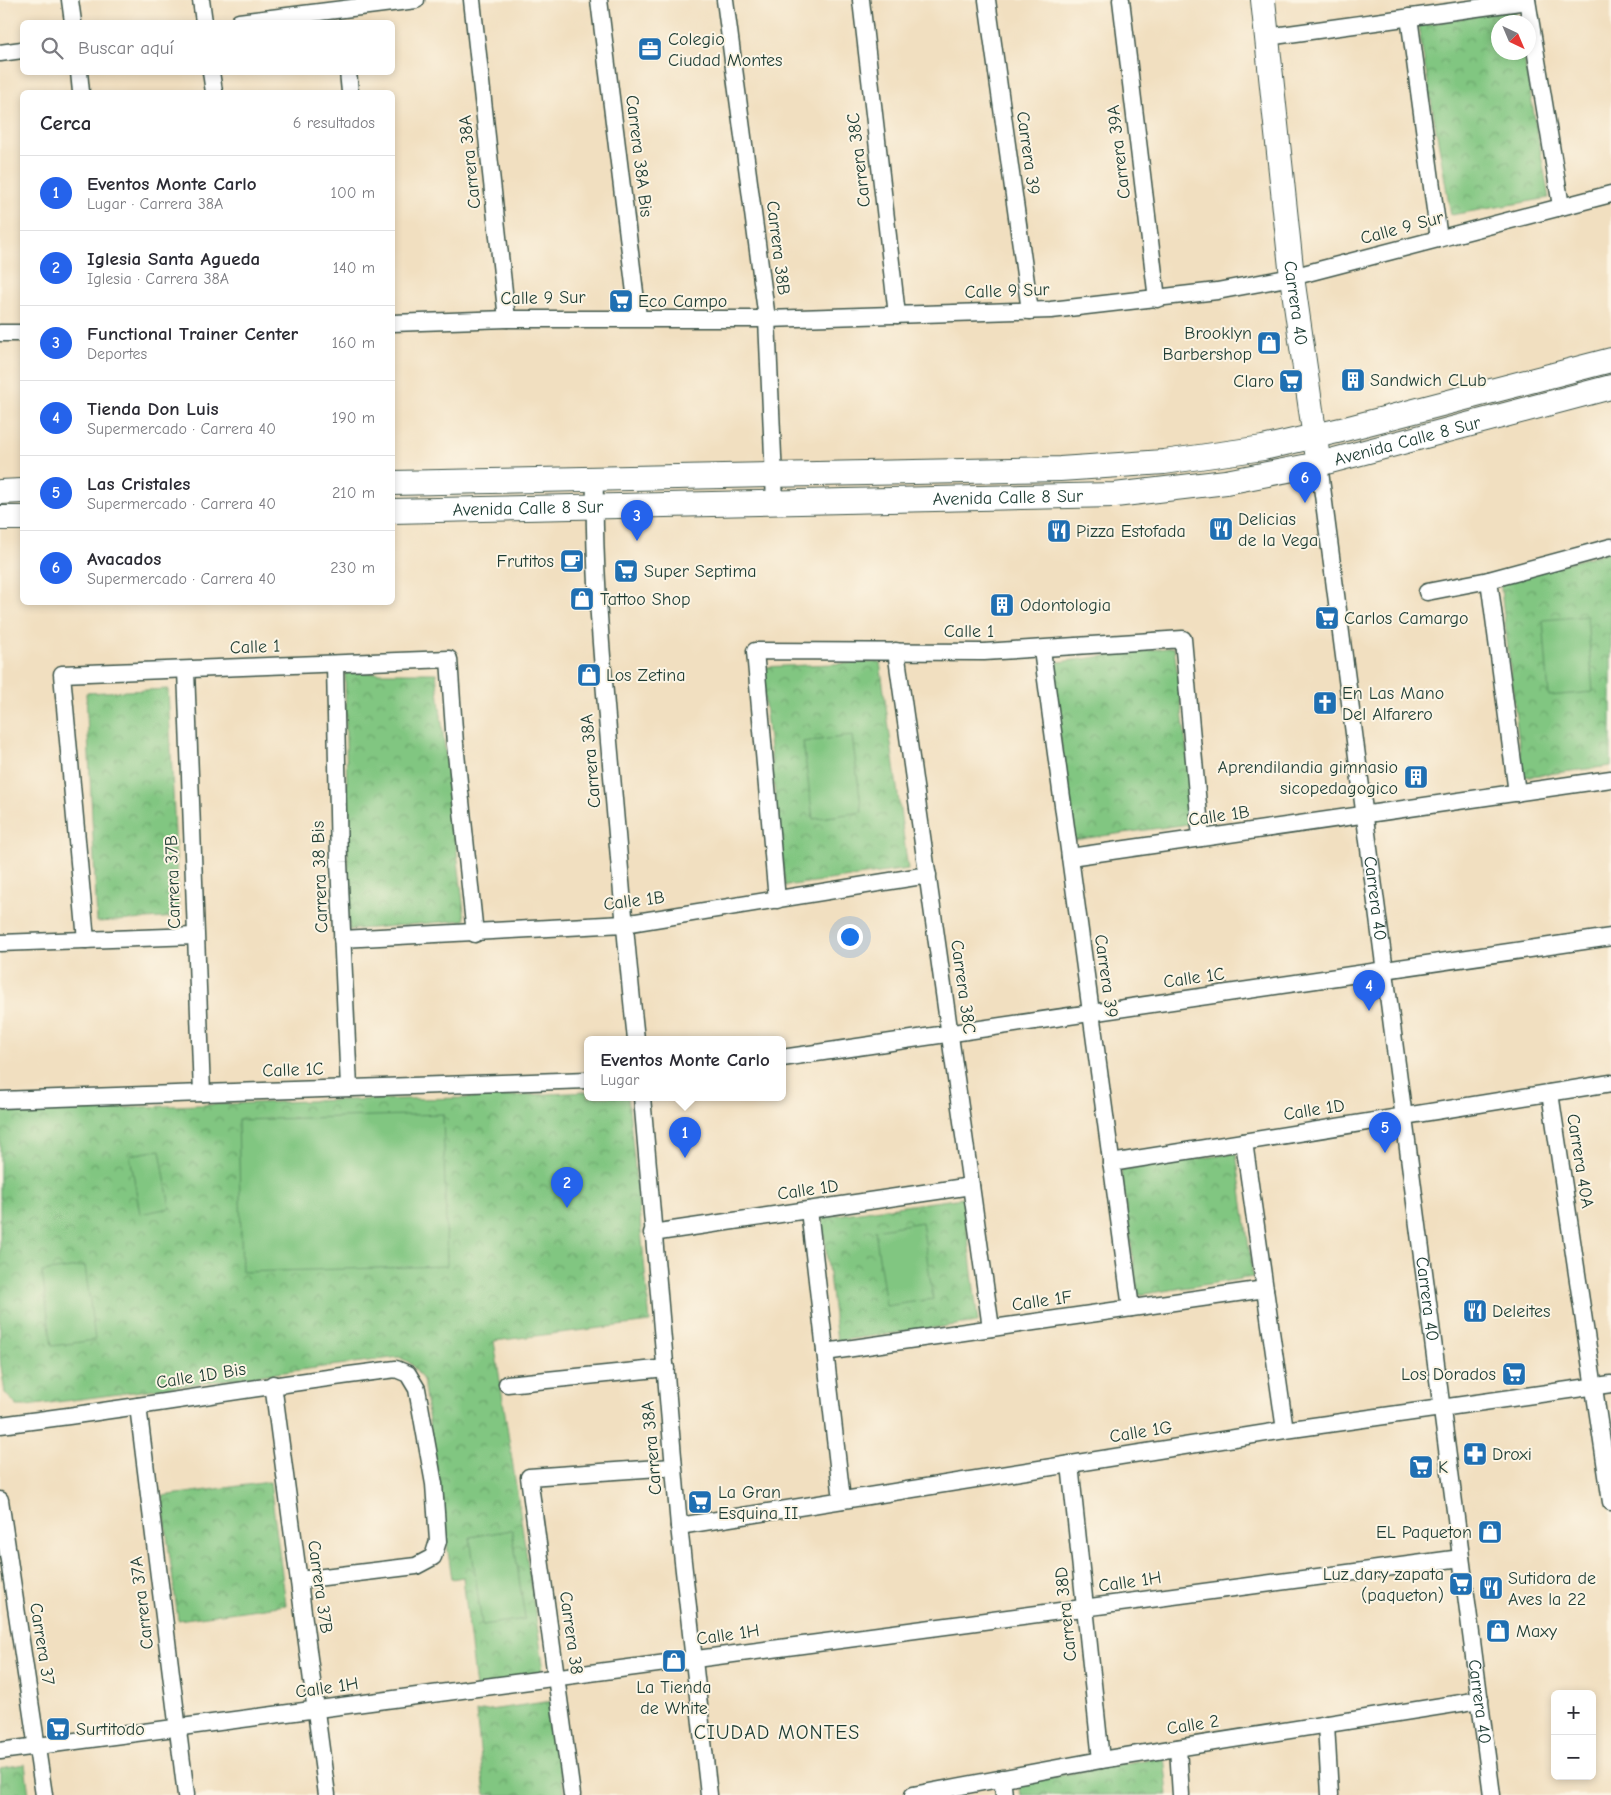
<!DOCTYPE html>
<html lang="es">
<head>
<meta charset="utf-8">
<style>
  body { margin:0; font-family:"Comic Neue",sans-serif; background:#f7f7f7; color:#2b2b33 }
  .controls { position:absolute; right:15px; bottom:15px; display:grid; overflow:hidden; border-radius:8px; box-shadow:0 2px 8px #0003 }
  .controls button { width:45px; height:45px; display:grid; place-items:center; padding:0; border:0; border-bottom:1px solid #e1e1e2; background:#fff; color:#2b2b33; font:25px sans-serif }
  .compass { position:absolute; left:1491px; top:15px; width:45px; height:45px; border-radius:50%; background:#fff; box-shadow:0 2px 8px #0003; rotate:136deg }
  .you { position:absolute; left:849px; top:936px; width:18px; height:18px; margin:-12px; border:4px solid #fff; border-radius:50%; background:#1a73e8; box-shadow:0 0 0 8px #1a73e833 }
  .badge { display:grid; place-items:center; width:32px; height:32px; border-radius:50%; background:#2563eb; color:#fff; font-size:16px; font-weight:700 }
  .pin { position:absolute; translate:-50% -41px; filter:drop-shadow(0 1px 2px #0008) }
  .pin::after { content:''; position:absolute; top:26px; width:18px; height:15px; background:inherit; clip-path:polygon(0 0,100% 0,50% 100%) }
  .popup { position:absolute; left:584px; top:1036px; width:202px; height:65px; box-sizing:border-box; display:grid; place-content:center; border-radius:8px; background:#fff; filter:drop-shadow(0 1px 4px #0005); font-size:16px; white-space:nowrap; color:#7c7c81 }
  .popup b { font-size:19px; color:#2b2b33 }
  .popup::after { content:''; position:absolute; left:50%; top:100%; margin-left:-10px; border:10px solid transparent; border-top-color:#fff }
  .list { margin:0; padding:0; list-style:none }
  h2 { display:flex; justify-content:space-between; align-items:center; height:65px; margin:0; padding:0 20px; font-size:21px }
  h2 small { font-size:16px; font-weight:400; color:#7c7c81 }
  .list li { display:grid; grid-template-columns:32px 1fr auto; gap:15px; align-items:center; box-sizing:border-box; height:75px; padding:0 20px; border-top:1px solid #e1e1e2 }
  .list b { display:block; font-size:19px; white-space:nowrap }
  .list p { margin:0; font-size:16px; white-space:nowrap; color:#7c7c81 }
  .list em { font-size:16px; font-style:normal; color:#7c7c81 }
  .icon { flex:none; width:28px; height:28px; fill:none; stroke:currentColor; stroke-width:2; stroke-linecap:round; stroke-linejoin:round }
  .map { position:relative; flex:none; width:1611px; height:1795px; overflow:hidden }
  .search { position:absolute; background:#fff; box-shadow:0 2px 8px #0003; left:20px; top:20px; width:375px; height:55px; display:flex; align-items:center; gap:12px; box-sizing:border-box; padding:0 18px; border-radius:8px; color:#7c7c81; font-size:19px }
  .panel { position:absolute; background:#fff; box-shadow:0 2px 8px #0003; left:20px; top:90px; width:375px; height:515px; border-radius:8px }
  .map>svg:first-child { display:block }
  .park { fill:url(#park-crowns); stroke:#50825a }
  .garden { fill:#81c681; stroke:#50825a }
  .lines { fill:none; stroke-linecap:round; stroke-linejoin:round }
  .street-casing { stroke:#3e5549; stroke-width:19 }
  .secondary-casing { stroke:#3e5549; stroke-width:26 }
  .street { stroke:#fff; stroke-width:16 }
  .secondary { stroke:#fff; stroke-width:24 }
  .labels { text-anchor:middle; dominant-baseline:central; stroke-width:4; stroke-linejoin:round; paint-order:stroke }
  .poi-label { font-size:18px; fill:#1f3d34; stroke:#fcf5e5; text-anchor:start }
  .street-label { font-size:18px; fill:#1f3d34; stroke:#fcf5e5 }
  .quarter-label { font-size:20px; letter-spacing:1px; fill:#1f3d34; stroke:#fcf5e5 }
</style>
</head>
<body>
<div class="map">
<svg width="1611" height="1795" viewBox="0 0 1611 1795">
  <defs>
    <pattern id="park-crowns" width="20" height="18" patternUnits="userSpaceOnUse" patternTransform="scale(1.25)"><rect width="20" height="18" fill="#81c681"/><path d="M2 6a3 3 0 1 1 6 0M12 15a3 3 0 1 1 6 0" fill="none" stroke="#69a26a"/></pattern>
  </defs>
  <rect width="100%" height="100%" fill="#fcf5e5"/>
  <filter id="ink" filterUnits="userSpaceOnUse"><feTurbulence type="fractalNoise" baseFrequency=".02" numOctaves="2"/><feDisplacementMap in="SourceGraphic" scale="10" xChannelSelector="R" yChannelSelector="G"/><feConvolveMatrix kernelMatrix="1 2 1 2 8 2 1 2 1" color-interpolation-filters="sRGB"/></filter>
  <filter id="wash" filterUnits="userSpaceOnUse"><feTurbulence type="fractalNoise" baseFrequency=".0096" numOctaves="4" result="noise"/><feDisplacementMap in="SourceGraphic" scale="20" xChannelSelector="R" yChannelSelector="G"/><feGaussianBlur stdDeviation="1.12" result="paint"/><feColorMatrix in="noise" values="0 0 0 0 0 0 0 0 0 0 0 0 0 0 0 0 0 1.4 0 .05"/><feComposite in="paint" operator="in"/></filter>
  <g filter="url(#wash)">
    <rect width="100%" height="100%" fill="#f1dfc0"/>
    <g class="park">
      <polygon points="1515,9 1518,22 1498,22 1498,52 1523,53 1549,198 1451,215 1418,26"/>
      <polygon points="1611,551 1611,766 1523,777 1500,581"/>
      <polygon points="1174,647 1196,823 1073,840 1051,663"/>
      <polygon points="880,662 908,869 785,886 761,667"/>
      <polygon points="345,673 436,673 465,920 349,930"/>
      <polygon points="168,689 179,917 97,922 86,693"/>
      <polygon points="587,1092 588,1097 628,1097 650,1322 494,1341 543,1664 541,1672 476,1688 463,1577 452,1579 423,1380 410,1363 399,1357 27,1406 17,1406 5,1393 0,1360 0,1112 339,1100 471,1098"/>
      <polygon points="1236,1153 1253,1277 1138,1295 1121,1170"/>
      <polygon points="963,1198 978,1322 837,1341 822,1217"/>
      <polygon points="270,1482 286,1605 178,1620 162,1496"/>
      <polygon points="552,1701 564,1795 485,1795 476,1712"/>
      <polygon points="1164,1756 1168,1795 1021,1795 1019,1783"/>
      <polygon points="25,1764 29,1795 0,1795 0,1768"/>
    </g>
    <g class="garden">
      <polygon points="1587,616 1593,692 1549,696 1543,620"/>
      <polygon points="852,736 862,812 813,819 803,742"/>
      <polygon points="443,1114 447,1266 242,1272 238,1120"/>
      <polygon points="160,1150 170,1208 140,1214 130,1155"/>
      <polygon points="922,1222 933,1299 886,1306 875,1230"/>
      <polygon points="85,1266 95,1340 52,1346 42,1272"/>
      <polygon points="512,1530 525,1619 482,1625 470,1537"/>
    </g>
  </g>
  <g filter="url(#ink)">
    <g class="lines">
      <defs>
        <g id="street">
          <polyline points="70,0 73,22"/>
          <polyline points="201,0 204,22"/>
          <polyline points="472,0 507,319"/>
          <polyline points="599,0 638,317"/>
          <polyline points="725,0 767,319 775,502"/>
          <polyline points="861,0 897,315"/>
          <polyline points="987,0 1030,311"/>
          <polyline points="1121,0 1157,299"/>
          <polyline points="1527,0 1561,206"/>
          <polyline points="1409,17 1439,239"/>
          <polyline points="239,22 416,0"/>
          <polyline points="1267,37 1527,1"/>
          <polyline points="0,53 22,50"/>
          <polyline points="79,72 81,92"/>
          <polyline points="211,72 214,92"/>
          <polyline points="348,72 350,92"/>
          <polyline points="392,323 507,319 767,319 1051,310 1217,291 1292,277 1611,194"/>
          <polyline points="0,333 22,333"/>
          <path id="s1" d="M1319 464 1492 1795"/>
          <path d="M595 479C593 566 602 655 609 742 618 841 625 940 636 1039"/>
          <polyline points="1489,580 1517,793"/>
          <polyline points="1427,592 1489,580 1611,547"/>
          <polyline points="1042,650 1131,1308"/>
          <polyline points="896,651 991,1328"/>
          <polyline points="335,664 339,862 349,1088"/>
          <polyline points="186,670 202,1093"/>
          <polyline points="1070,857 1611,779"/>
          <polyline points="777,900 755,651 984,652 1183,639 1201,838"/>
          <polyline points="342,939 624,924 928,875"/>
          <polyline points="86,940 62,674 449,659 455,744 475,934"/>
          <polyline points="0,943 195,936"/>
          <polyline points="782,1058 1611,937"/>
          <polyline points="1550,1093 1611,1502"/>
          <polyline points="642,1097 679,1526 709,1795"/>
          <polyline points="0,1100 588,1080"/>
          <polyline points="1244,1142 1285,1430"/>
          <polyline points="1111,1163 1611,1083"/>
          <polyline points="809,1210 842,1500"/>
          <polyline points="652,1233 971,1186"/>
          <polyline points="825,1352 1265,1289"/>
          <polyline points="273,1384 327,1795"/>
          <polyline points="507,1384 666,1368"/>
          <polyline points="138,1406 186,1795"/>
          <path d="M0 1425C132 1409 264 1385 396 1369L408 1374 417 1389 434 1484 438 1541 433 1557 416 1566 299 1580"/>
          <polyline points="1070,1464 1101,1760"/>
          <polyline points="0,1500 44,1795"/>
          <polyline points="679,1526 1285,1430 1611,1384"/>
          <polyline points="1326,1724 1330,1795"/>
          <polyline points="1178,1748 1181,1795"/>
          <polyline points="0,1751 1461,1558"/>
          <polyline points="1002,1778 1004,1795"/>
          <polyline points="572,1795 529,1477 673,1467"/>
          <polyline points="913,1795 1101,1760 1480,1700"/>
        </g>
        <g id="secondary">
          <path id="s2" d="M1263 0 1292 277 1317 452"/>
          <polyline points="392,483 1060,469 1164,462 1263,448 1341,430 1611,360"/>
          <polyline points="0,492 22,491"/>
          <path id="s3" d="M392 511 1115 495 1226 482 1319 464 1611 387"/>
          <polyline points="0,518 22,518"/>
        </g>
      </defs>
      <use href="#street" class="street-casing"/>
      <use href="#secondary" class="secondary-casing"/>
      <use href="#street" class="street"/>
      <use href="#secondary" class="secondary"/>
    </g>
  </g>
  <defs>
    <symbol id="office-square" viewBox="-11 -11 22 22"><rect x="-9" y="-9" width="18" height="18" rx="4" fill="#1f6fb2" stroke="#fcf5e5"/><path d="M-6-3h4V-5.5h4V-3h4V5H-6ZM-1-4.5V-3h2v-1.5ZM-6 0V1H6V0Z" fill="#fff"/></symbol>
    <symbol id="supermarket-square" viewBox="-11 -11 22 22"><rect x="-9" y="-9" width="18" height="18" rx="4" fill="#1f6fb2" stroke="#fcf5e5"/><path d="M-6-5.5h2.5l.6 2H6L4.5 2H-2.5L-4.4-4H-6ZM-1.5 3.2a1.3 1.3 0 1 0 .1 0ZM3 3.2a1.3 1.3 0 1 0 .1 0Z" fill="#fff"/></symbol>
    <symbol id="shop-square" viewBox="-11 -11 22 22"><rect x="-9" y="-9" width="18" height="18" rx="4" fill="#1f6fb2" stroke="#fcf5e5"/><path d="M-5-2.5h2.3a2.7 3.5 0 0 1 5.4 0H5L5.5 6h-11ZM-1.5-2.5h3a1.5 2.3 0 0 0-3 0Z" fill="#fff"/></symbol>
    <symbol id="building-square" viewBox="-11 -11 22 22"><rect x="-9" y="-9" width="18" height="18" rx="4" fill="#1f6fb2" stroke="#fcf5e5"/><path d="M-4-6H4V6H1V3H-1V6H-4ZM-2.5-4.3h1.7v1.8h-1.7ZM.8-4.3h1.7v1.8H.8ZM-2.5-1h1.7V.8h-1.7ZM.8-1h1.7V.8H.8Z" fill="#fff"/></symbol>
    <symbol id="restaurant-square" viewBox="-11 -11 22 22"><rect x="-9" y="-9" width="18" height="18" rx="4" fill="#1f6fb2" stroke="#fcf5e5"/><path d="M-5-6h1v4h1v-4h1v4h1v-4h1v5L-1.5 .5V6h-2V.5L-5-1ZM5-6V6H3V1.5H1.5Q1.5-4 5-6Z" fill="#fff"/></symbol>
    <symbol id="cafe-square" viewBox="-11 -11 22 22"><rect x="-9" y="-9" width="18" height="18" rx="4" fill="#1f6fb2" stroke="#fcf5e5"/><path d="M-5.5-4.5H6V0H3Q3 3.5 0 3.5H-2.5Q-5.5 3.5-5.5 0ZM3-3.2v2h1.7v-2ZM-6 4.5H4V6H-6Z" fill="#fff"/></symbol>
    <symbol id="church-square" viewBox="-11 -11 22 22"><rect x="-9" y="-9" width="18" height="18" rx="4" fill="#1f6fb2" stroke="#fcf5e5"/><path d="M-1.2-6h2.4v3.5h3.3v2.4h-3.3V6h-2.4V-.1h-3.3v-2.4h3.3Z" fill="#fff"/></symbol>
    <symbol id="pharmacy-square" viewBox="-11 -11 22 22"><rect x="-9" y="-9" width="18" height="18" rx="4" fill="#1f6fb2" stroke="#fcf5e5"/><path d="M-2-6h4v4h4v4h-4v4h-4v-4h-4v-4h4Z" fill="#fff"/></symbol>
  </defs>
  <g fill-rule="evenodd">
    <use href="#office-square" x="636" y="35" width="28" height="28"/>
    <use href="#supermarket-square" x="607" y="287" width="28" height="28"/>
    <use href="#shop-square" x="1255" y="329" width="28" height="28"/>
    <use href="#building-square" x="1339" y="366" width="28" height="28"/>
    <use href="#supermarket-square" x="1277" y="367" width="28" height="28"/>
    <use href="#restaurant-square" x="1207" y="515" width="28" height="28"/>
    <use href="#restaurant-square" x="1045" y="517" width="28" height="28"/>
    <use href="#cafe-square" x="558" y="547" width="28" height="28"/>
    <use href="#supermarket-square" x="612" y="557" width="28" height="28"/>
    <use href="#shop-square" x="568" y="585" width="28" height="28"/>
    <use href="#building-square" x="988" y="591" width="28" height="28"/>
    <use href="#supermarket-square" x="1313" y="604" width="28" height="28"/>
    <use href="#shop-square" x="575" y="661" width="28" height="28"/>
    <use href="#church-square" x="1311" y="689" width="28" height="28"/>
    <use href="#building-square" x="1402" y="763" width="28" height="28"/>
    <use href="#restaurant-square" x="1461" y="1297" width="28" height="28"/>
    <use href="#supermarket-square" x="1500" y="1360" width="28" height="28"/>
    <use href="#pharmacy-square" x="1461" y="1440" width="28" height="28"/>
    <use href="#supermarket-square" x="1407" y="1453" width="28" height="28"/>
    <use href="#supermarket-square" x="686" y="1488" width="28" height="28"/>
    <use href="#shop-square" x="1476" y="1518" width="28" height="28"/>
    <use href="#supermarket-square" x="1447" y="1570" width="28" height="28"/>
    <use href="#restaurant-square" x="1477" y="1574" width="28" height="28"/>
    <use href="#shop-square" x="1484" y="1617" width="28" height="28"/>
    <use href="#shop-square" x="660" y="1647" width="28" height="28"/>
    <use href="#supermarket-square" x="44" y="1715" width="28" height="28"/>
  </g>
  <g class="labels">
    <g class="poi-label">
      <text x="668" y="39">Colegio<tspan x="668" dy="21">Ciudad Montes</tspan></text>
      <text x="638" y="301">Eco Campo</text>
      <text x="1252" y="333" text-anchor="end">Brooklyn<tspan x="1252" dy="21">Barbershop</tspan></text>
      <text x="1370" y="380">Sandwich CLub</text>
      <text x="1274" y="381" text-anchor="end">Claro</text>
      <text x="1238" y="519">Delicias<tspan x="1238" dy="21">de la Vega</tspan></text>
      <text x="1076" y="531">Pizza Estofada</text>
      <text x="554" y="561" text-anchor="end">Frutitos</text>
      <text x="644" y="571">Super Septima</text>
      <text x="600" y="599">Tattoo Shop</text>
      <text x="1020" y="605">Odontologia</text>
      <text x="1344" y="618">Carlos Camargo</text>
      <text x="606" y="675">Los Zetina</text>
      <text x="1342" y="693">En Las Mano<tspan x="1342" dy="21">Del Alfarero</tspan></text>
      <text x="1398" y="767" text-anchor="end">Aprendilandia gimnasio<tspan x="1398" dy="21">sicopedagogico</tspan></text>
      <text x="1492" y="1311">Deleites</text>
      <text x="1496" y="1374" text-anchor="end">Los Dorados</text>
      <text x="1492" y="1454">Droxi</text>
      <text x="1438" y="1467">K</text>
      <text x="718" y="1492">La Gran<tspan x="718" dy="21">Esquina II</tspan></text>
      <text x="1472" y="1532" text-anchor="end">EL Paqueton</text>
      <text x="1444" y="1574" text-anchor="end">Luz dary zapata<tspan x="1444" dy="21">(paqueton)</tspan></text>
      <text x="1508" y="1578">Sutidora de<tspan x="1508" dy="21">Aves la 22</tspan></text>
      <text x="1516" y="1631">Maxy</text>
      <text x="674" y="1687" text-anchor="middle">La Tienda<tspan x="674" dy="21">de White</tspan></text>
      <text x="76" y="1729">Surtitodo</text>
    </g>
    <g class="street-label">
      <text transform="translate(1119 152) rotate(-97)">Carrera 39A</text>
      <text transform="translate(1028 153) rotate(82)">Carrera 39</text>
      <text transform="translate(639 156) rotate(83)">Carrera 38A Bis</text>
      <text transform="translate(859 160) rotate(-97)">Carrera 38C</text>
      <text transform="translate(470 162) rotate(-96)">Carrera 38A</text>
      <text transform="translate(1402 228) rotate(-15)">Calle 9 Sur</text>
      <text transform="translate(778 248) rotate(83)">Carrera 38B</text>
      <text transform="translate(1007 291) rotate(-2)">Calle 9 Sur</text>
      <text transform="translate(543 298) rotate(-1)">Calle 9 Sur</text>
      <text stroke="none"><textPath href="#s2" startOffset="305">Carrera 40</textPath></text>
      <text stroke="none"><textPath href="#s3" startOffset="1021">Avenida Calle 8 Sur</textPath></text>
      <text stroke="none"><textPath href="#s3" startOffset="616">Avenida Calle 8 Sur</textPath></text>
      <text stroke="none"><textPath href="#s3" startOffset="136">Avenida Calle 8 Sur</textPath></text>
      <text x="969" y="631">Calle 1</text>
      <text transform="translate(255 647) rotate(-2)">Calle 1</text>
      <text transform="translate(591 761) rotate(-95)">Carrera 38A</text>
      <text transform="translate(1219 816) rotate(-8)">Calle 1B</text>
      <text transform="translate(320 877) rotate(-92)">Carrera 38 Bis</text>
      <text transform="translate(173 882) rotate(-92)">Carrera 37B</text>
      <text stroke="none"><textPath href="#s1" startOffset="438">Carrera 40</textPath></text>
      <text transform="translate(634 901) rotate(-7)">Calle 1B</text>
      <text transform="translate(1106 976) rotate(82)">Carrera 39</text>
      <text transform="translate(1194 978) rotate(-8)">Calle 1C</text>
      <text transform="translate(963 987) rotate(82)">Carrera 38C</text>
      <text transform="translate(293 1070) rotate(-2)">Calle 1C</text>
      <text transform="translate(1314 1110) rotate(-9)">Calle 1D</text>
      <text transform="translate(1580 1161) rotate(81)">Carrera 40A</text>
      <text transform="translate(808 1190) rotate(-8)">Calle 1D</text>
      <text stroke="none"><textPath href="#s1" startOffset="842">Carrera 40</textPath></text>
      <text transform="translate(1042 1301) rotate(-8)">Calle 1F</text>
      <text transform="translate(201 1376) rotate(-9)">Calle 1D Bis</text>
      <text transform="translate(1141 1432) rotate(-9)">Calle 1G</text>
      <text transform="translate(652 1448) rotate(-95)">Carrera 38A</text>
      <text transform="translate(1130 1582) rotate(-8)">Calle 1H</text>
      <text transform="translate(320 1587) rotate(82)">Carrera 37B</text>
      <text transform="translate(142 1603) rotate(-97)">Carrera 37A</text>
      <text transform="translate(1066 1614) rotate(-96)">Carrera 38D</text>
      <text transform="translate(571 1633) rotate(82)">Carrera 38</text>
      <text transform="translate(728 1635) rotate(-8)">Calle 1H</text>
      <text transform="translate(42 1644) rotate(81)">Carrera 37</text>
      <text transform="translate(327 1688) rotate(-8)">Calle 1H</text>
      <text stroke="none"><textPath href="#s1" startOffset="1248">Carrera 40</textPath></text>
      <text transform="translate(1193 1725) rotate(-9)">Calle 2</text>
    </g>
    <g class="quarter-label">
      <text x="777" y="1732">CIUDAD MONTES</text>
    </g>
  </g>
</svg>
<div class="controls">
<button>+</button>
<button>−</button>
</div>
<svg class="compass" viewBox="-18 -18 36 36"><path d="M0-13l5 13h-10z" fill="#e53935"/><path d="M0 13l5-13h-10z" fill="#7c7c81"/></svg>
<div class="you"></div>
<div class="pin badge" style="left:685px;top:1158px">1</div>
<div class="popup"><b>Eventos Monte Carlo</b>Lugar</div>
<div class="pin badge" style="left:567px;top:1208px">2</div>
<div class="pin badge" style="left:637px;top:541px">3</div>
<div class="pin badge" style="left:1369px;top:1011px">4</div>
<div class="pin badge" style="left:1385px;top:1153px">5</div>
<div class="pin badge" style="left:1305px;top:503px">6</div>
<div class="search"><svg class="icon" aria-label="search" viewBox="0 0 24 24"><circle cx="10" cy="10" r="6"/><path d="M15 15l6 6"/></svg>Buscar aquí</div>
<section class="panel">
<h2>Cerca<small>6 resultados</small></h2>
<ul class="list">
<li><span class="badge">1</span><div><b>Eventos Monte Carlo</b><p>Lugar · Carrera 38A</p></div><em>100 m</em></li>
<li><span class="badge">2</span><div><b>Iglesia Santa Agueda</b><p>Iglesia · Carrera 38A</p></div><em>140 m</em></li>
<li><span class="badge">3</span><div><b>Functional Trainer Center</b><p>Deportes</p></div><em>160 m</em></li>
<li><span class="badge">4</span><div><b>Tienda Don Luis</b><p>Supermercado · Carrera 40</p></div><em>190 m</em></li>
<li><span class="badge">5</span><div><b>Las Cristales</b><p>Supermercado · Carrera 40</p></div><em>210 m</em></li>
<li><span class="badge">6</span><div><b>Avacados</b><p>Supermercado · Carrera 40</p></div><em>230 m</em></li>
</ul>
</section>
</div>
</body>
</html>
